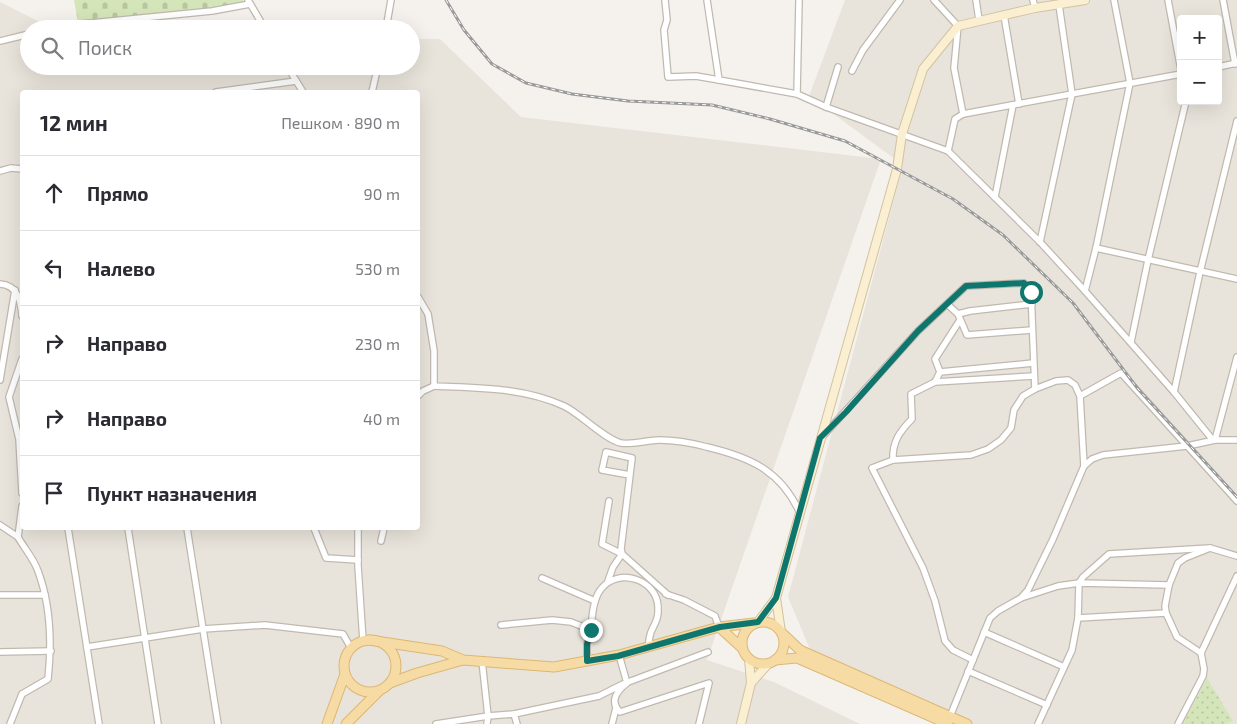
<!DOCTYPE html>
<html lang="ru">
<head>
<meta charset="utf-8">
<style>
  body { margin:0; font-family:"Exo 2",sans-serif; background:#f2f2f3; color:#2b2b33 }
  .controls { position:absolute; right:15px; top:15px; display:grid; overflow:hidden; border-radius:5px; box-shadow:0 5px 20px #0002 }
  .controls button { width:45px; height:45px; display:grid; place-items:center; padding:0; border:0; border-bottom:1px solid #e1e1e2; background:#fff; color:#2b2b33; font:25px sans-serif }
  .stop { position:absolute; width:15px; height:15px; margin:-11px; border:4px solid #0f766e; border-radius:50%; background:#fff }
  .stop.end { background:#0f766e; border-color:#fff; box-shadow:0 1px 5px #0008 }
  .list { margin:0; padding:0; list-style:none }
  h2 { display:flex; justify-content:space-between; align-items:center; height:65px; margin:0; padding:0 20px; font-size:21px }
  h2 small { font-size:16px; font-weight:400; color:#7c7c81 }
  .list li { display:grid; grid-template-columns:32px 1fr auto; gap:15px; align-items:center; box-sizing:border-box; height:75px; padding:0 20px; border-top:1px solid #e1e1e2 }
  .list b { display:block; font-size:19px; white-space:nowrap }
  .list em { font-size:16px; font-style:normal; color:#7c7c81 }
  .icon { flex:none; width:28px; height:28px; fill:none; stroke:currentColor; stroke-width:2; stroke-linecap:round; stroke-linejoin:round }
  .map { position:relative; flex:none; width:1237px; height:724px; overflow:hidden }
  .search { position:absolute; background:#fff; box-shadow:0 5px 20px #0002; left:20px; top:20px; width:400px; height:55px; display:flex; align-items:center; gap:12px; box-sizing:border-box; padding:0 18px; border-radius:28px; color:#7c7c81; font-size:19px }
  .panel { position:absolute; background:#fff; box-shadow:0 5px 20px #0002; left:20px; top:90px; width:400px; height:440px; border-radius:5px }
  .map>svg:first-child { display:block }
  .residential { fill:#e9e4db; fill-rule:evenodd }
  .grass { fill:url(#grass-dots) }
  .cemetery { fill:url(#cemetery-stones) }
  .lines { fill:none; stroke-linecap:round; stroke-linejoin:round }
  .street-casing { stroke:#c0b9b0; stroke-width:8 }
  .secondary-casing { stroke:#d1c2a0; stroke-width:10 }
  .primary-casing { stroke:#dcb774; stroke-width:11 }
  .street { stroke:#fff; stroke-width:5.5 }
  .secondary { stroke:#fbefd1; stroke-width:8 }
  .primary { stroke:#f7dba4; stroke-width:9 }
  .rail-casing { stroke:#9a9a9a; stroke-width:3 }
  .rail { stroke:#fff; stroke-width:1; stroke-dasharray:4; stroke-linecap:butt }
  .route { stroke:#0f766e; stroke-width:6 }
</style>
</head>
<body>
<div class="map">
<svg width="1237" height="724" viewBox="0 0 1237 724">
  <defs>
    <pattern id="grass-dots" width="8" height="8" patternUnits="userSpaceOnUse" patternTransform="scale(1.25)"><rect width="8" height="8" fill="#d4e6b9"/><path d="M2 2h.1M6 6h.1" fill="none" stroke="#b8c6a0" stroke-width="1.8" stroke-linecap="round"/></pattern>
    <pattern id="cemetery-stones" width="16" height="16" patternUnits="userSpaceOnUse" patternTransform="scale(1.25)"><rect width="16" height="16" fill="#d4e6b9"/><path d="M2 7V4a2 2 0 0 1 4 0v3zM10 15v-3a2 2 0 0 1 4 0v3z" fill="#b8c6a0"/></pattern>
  </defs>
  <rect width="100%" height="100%" fill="#f5f2ed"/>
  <g class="residential">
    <path d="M845 0H1237V724H970L811 652 788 597 903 165 809 96ZM1181 19H1218V101H1181Z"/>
    <path d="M0 2 54 29H29V66H411V39H440L521 117 881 159 707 660 774 682 860 724H0ZM22 92H418V528H22Z"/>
  </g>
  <polygon class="grass" points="1207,678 1233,721 1226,724 1183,724"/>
  <polygon class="cemetery" points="74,0 243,0 244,3 215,8 78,22"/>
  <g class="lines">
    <defs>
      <g id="street">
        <polyline points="248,0 265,29"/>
        <polyline points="665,0 667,20 664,30 668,77 696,76 719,80"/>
        <polyline points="707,0 719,80 797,94"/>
        <polyline points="934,0 958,26 954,68 963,114"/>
        <polyline points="976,0 979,20"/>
        <polyline points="1033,0 1035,8"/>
        <polyline points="1168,0 1181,70"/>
        <polyline points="1223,0 1235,64"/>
        <polyline points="799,1 797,94 826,107"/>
        <polyline points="1004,15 1019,104"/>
        <polyline points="81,24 212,11 250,4"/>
        <polyline points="386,29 391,0"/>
        <polyline points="0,41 29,34"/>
        <polyline points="287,66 303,92"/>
        <polyline points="838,67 826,107 948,151 1040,242 1085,291 1174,392 1212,439 1215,440 1237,440"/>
        <polyline points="1218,67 1237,63"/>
        <polyline points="852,71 863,50 900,0"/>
        <polyline points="216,92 296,81"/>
        <polyline points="372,92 378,66"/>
        <polyline points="948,151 955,119 963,114 1181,74"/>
        <polyline points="0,171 11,168 22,169"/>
        <polyline points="995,197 1013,105"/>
        <polyline points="1040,242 1072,94 1059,5"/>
        <polyline points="1096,248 1237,279"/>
        <path d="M0 284C17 285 21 300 22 316"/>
        <polyline points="1085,291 1096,248 1130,83 1114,0"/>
        <path d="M418 297 428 314 434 351V386C477 388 523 387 564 406 581 414 604 439 621 443 631 445 648 440 659 440 675 440 692 443 707 447 749 457 780 470 799 511"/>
        <polyline points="947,304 958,314 967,335 1032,330"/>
        <polyline points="958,314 970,311 1032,304"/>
        <polyline points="1131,342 1148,260 1186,101"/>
        <polyline points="22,359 9,397 19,439 22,493"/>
        <polyline points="940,372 1033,363"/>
        <polyline points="0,380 15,290"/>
        <polyline points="935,382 1034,376"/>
        <polyline points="1174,392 1200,272 1237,121"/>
        <polyline points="418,396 423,391 434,386"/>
        <polyline points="1080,396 1121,373 1237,501"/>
        <polyline points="822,437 918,331 966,286 1024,283 1031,292 1035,389"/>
        <path d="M893 460C892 442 900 431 912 419L911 394 935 382 940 372 935 359 960 320"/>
        <polyline points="630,475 602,470 606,452 632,458 621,549 622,554 668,595"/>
        <polyline points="0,525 18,537"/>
        <polyline points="68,528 99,724"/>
        <polyline points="128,528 158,724"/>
        <polyline points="187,528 218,724"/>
        <polyline points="314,528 326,558 358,560"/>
        <polyline points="358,528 358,566 363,641"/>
        <polyline points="381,541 384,528"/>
        <polyline points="542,578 595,601"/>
        <polyline points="608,581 613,567 622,554 602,544 609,501"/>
        <polyline points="666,594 684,600 715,616 719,627"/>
        <polyline points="0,595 45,595"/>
        <polyline points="1021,598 1058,586 1079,583 1169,585"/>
        <polyline points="1078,618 1166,613"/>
        <polyline points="501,625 552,620 571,622 591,630 587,644 587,661"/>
        <path d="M591 630C592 617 593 599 601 589 618 567 657 579 658 607 659 618 655 623 651 632 649 637 649 643 648 647"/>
        <polyline points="984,632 1064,667"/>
        <polyline points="87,647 203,629 265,625 343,634 351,648"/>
        <polyline points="0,652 51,651"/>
        <polyline points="1201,653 1177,637 1166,613 1165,606 1169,585 1178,563 1185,558 1210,548 1237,556"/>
        <path d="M619 655 627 683C617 691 609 701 620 712L709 683 699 724"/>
        <polyline points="973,660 953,650 945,641 935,601 923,568 872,468 893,460 971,455 988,449 1001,440 1011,428 1014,410 1023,396 1035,389 1056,381 1068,380 1075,385 1080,396 1084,466"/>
        <polyline points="968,671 1047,705"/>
        <polyline points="514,714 599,696 623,684 708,652"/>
        <polyline points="949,719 990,618 998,611 1021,598 1028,590 1053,539 1084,466 1092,459 1103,455 1187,446 1215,440 1237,357"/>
        <path d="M10 724 22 694 48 679C52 642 51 606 38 571 34 559 24 548 18 537L22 506"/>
        <polyline points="436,724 488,716 482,661"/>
        <polyline points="487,724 488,716 514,714 517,724"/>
        <polyline points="612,724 616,708"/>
        <polyline points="1038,724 1072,650 1078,618 1079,583 1083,577 1109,554 1210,548"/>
        <polyline points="1178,724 1203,676 1204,669 1201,653 1237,576"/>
      </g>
      <g id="secondary">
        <polyline points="758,622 776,598"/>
        <polyline points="781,632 776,598 897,169 902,134 923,69 958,26 1035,8 1085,0"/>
        <polyline points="751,683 769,663"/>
        <polyline points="741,724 751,683 749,659"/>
      </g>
      <g id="primary">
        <circle cx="763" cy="643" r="21"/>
        <polyline points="719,627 742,648"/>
        <polyline points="782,633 800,650 967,724"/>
        <polyline points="369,640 442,651 463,660 554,667 619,655 719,627 754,623"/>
        <circle cx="370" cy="666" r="26"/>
        <polyline points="775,660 797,658 948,724"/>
        <polyline points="390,683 417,673 463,660"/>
        <polyline points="327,724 345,674"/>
        <polyline points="346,724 379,691"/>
      </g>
    </defs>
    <use href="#street" class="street-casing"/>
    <use href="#secondary" class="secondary-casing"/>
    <use href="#primary" class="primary-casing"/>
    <use href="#street" class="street"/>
    <use href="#secondary" class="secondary"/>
    <use href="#primary" class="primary"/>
    <defs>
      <polyline id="rail" points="446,0 464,30 492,64 526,83 572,94 628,101 712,105 770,119 845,141 953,199 1003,235 1073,303 1138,389 1237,497"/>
    </defs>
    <use href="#rail" class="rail-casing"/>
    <use href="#rail" class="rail"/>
  </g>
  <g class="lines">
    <polyline class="route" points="591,630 587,644 587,661 618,656 720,627 758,622 776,598 820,438 846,412 918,331 966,286 1024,283 1031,292"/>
  </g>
</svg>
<div class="controls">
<button>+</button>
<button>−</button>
</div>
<div class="stop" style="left:1031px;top:292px"></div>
<div class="stop end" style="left:591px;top:630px"></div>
<div class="search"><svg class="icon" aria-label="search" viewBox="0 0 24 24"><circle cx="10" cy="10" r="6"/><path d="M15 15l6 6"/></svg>Поиск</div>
<section class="panel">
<h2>12 мин<small>Пешком · 890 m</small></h2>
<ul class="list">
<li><svg class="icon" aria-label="ahead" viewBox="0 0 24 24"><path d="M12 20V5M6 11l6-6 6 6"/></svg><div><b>Прямо</b></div><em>90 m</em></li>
<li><svg class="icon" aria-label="left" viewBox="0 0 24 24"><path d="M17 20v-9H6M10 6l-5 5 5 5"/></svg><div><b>Налево</b></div><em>530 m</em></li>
<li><svg class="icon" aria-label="right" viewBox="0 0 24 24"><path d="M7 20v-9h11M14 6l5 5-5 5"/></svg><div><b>Направо</b></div><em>230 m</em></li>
<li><svg class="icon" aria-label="right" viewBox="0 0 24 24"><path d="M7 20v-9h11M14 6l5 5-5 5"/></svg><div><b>Направо</b></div><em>40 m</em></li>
<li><svg class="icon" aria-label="arrive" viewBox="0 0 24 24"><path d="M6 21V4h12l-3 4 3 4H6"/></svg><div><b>Пункт назначения</b></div></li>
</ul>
</section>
</div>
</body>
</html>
